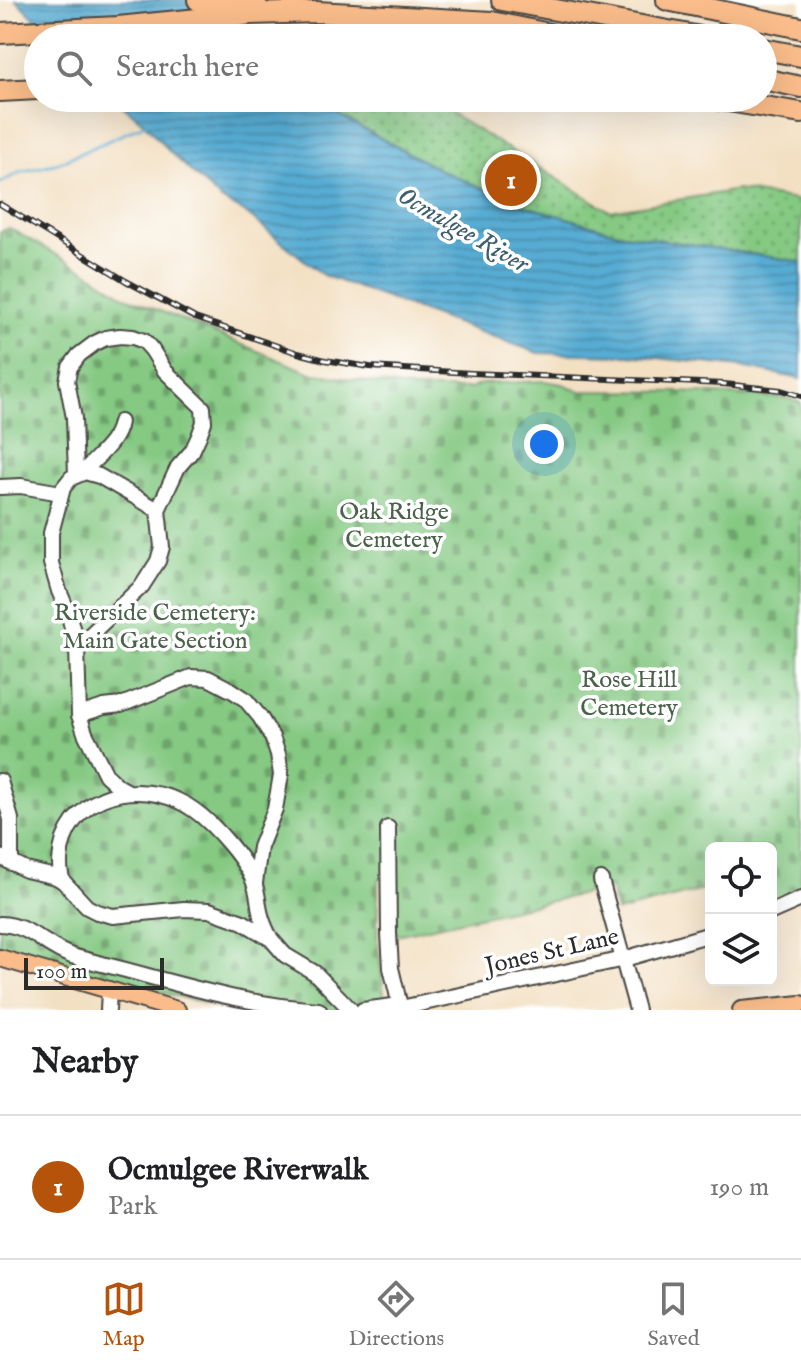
<!DOCTYPE html>
<html lang="en">
<head>
<meta charset="utf-8">
<style>
  body { margin:0; font-family:"IM FELL English",serif; background:#f6f6f6; color:#202124 }
  .controls { position:absolute; right:24px; bottom:24px; display:grid; overflow:hidden; border-radius:12px; box-shadow:0 8px 32px #0002 }
  .controls button { width:72px; height:72px; display:grid; place-items:center; padding:0; border:0; border-bottom:2px solid #e0e0e0; background:#fff; color:#202124; font:40px sans-serif }
  .scale { position:absolute; left:24px; bottom:20px; width:140px; box-sizing:border-box; padding-left:8px; border:4px solid #2b2b2b; border-top:0; font-size:22px; line-height:28px; white-space:nowrap; color:#2b2b2b; -webkit-text-stroke:6px #fff; paint-order:stroke }
  .you { position:absolute; left:544px; top:444px; width:28px; height:28px; margin:-20px; border:6px solid #fff; border-radius:50%; background:#1a73e8; box-shadow:0 0 0 12px #1a73e833 }
  .badge { display:grid; place-items:center; width:52px; height:52px; border-radius:50%; background:#b45309; color:#fff; font-size:26px; font-weight:700 }
  .pin { position:absolute; translate:-50% -50%; border:4px solid #fff; box-shadow:0 2px 8px #0006 }
  .list { margin:0; padding:0; list-style:none }
  h2 { display:flex; justify-content:space-between; align-items:center; height:104px; margin:0; padding:0 32px; font-size:34px }
  h2 small { font-size:26px; font-weight:400; color:#757577 }
  .list li { display:grid; grid-template-columns:52px 1fr auto; gap:24px; align-items:center; box-sizing:border-box; height:144px; padding:0 32px; border-top:2px solid #e0e0e0 }
  .list b { display:block; font-size:30px; white-space:nowrap }
  .list p { margin:0; font-size:26px; white-space:nowrap; color:#757577 }
  .list em { font-size:26px; font-style:normal; color:#757577 }
  .icon { flex:none; width:44px; height:44px; fill:none; stroke:currentColor; stroke-width:2; stroke-linecap:round; stroke-linejoin:round }
  .map { position:relative; flex:none; width:801px; height:1010px; overflow:hidden }
  .search { position:absolute; background:#fff; box-shadow:0 8px 32px #0002; left:24px; right:24px; top:24px; height:88px; display:flex; align-items:center; gap:20px; box-sizing:border-box; padding:0 28px; border-radius:44px; color:#757577; font-size:30px }
  .sheet { height:248px; background:#fff }
  nav { display:flex; justify-content:space-around; align-items:center; box-sizing:border-box; height:112px; border-top:2px solid #e0e0e0; background:#fff; font-size:22px; color:#757577 }
  nav a { display:grid; justify-items:center; gap:4px }
  nav .on { color:#b45309 }
  .map>svg:first-child { display:block }
  .cemetery { fill:url(#cemetery-stones); stroke:#587a57; stroke-width:2 }
  .park { fill:url(#park-dots); stroke:#587a57; stroke-width:2 }
  .water { fill:url(#water-rules); stroke:#416c7f; stroke-width:2 }
  .lines { fill:none; stroke-linecap:round; stroke-linejoin:round }
  .stream { stroke:#57acd3; stroke-width:3 }
  .minor-casing { stroke:#494642; stroke-width:18 }
  .major-casing { stroke:#494642; stroke-width:20 }
  .highway-casing { stroke:#494642; stroke-width:24 }
  .minor { stroke:#fff; stroke-width:14 }
  .major { stroke:#f9bc8a; stroke-width:16 }
  .highway { stroke:#f9bc8a; stroke-width:20 }
  .rail-casing { stroke:#2b2b2b; stroke-width:6 }
  .rail { stroke:#fff; stroke-width:3; stroke-dasharray:9; stroke-linecap:butt }
  .labels { text-anchor:middle; dominant-baseline:central; stroke-width:7; stroke-linejoin:round; paint-order:stroke }
  .park-label { font-size:24px; fill:#4a624a; stroke:#fff }
  .street-label { font-size:24px; fill:#2b2b2b; stroke:#fff }
  .water-label { font-size:26px; font-style:italic; fill:#3d5f6e; stroke:#fff }
</style>
</head>
<body>
<div class="map">
<svg width="801" height="1010" viewBox="0 0 801 1010">
  <defs>
    <pattern id="cemetery-stones" width="16" height="16" patternUnits="userSpaceOnUse" patternTransform="scale(2)"><rect width="16" height="16" fill="#85c983"/><path d="M2 7V4a2 2 0 0 1 4 0v3zM10 15v-3a2 2 0 0 1 4 0v3z" fill="#6da36b"/></pattern>
    <pattern id="park-dots" width="8" height="8" patternUnits="userSpaceOnUse" patternTransform="scale(2)"><rect width="8" height="8" fill="#85c983"/><path d="M2 2h.1M6 6h.1" fill="none" stroke="#6da36b" stroke-width="1.8" stroke-linecap="round"/></pattern>
    <pattern id="water-rules" width="6" height="5" patternUnits="userSpaceOnUse" patternTransform="scale(2)"><rect width="6" height="5" fill="#57acd3"/><path d="M0 2.5h6" fill="none" stroke="#488cab"/></pattern>
  </defs>
  <rect width="100%" height="100%" fill="#fff"/>
  <filter id="ink" filterUnits="userSpaceOnUse"><feTurbulence type="fractalNoise" baseFrequency=".0125" numOctaves="2"/><feDisplacementMap in="SourceGraphic" scale="16" xChannelSelector="R" yChannelSelector="G"/><feConvolveMatrix kernelMatrix="1 2 1 2 8 2 1 2 1" color-interpolation-filters="sRGB"/></filter>
  <filter id="wash" filterUnits="userSpaceOnUse"><feTurbulence type="fractalNoise" baseFrequency=".006" numOctaves="4" result="noise"/><feDisplacementMap in="SourceGraphic" scale="32" xChannelSelector="R" yChannelSelector="G"/><feGaussianBlur stdDeviation="1.8" result="paint"/><feColorMatrix in="noise" values="0 0 0 0 0 0 0 0 0 0 0 0 0 0 0 0 0 1.4 0 .05"/><feComposite in="paint" operator="in"/></filter>
  <g filter="url(#wash)">
    <rect width="100%" height="100%" fill="#f3e0c3"/>
    <polygon class="cemetery" points="9,228 89,273 126,297 311,373 413,389 470,389 481,384 544,381 563,384 580,391 679,392 786,398 801,403 801,897 771,907 771,848 711,848 711,888 617,912 611,888 396,935 393,871 378,880 377,939 386,1010 230,1010 118,981 0,948 0,232"/>
    <polygon class="park" points="329,98 425,98 610,211 738,190 801,201 801,262 618,233 519,204 440,170 319,105"/>
    <g class="water">
      <polygon points="16,0 190,0 237,38 54,38"/>
      <polygon points="114,98 311,98 319,105 440,170 519,204 618,233 801,262 801,379 742,367 629,355 538,353 323,275 243,211 221,200 169,151 143,122"/>
    </g>
    <g class="lines">
      <polyline class="stream" points="0,183 21,172 58,163 148,123"/>
    </g>
  </g>
  <g filter="url(#ink)">
    <g class="lines">
      <defs>
        <g id="minor">
          <path d="M87 472 88 467C101 453 117 441 120 422"/>
          <polyline points="76,475 74,418 67,381 70,367 79,355 95,343 106,338 120,336 133,337 144,341 152,350 165,371 203,408 204,422 199,436 192,451 178,467 158,510 162,547 158,561 142,586 77,647"/>
          <polyline points="0,487 21,486 61,493"/>
          <polyline points="79,715 104,707 121,705 191,677 208,678 233,691 245,699 260,717 272,737 278,754 281,775 275,809 260,847 255,883"/>
          <polyline points="0,781 11,819 11,863"/>
          <polyline points="127,791 118,786 106,775 85,733 79,715 77,647 68,612 59,591 51,563 51,533 63,488 71,478 85,472 99,476 158,510"/>
          <polyline points="388,828 389,934 391,968 401,1010"/>
          <polyline points="0,857 26,870 56,877 63,881"/>
          <polyline points="601,880 637,1010"/>
          <polyline points="771,912 801,899"/>
          <path d="M0 924C31 925 45 947 72 956 96 963 120 968 144 975 202 991 259 1006 319 1010"/>
          <path d="M271 939C266 930 262 921 260 911 258 902 258 894 255 886 249 863 214 824 194 810 152 780 84 786 64 839 60 851 58 869 63 881L87 907 97 912 113 916 184 909 209 910 243 922 271 939 285 955 315 973 351 1010"/>
          <polyline points="401,1008 624,959 711,934"/>
          <polyline points="108,1010 109,990"/>
          <polyline points="363,1010 400,1005"/>
        </g>
        <g id="major">
          <polyline points="0,958 177,1010"/>
          <polyline points="741,1010 801,1004"/>
        </g>
        <g id="highway">
          <polyline points="198,0 257,6"/>
          <polyline points="502,0 706,38"/>
          <polyline points="667,0 801,28"/>
          <polyline points="0,33 118,27 198,19 226,18 251,14 317,12 492,22 568,38"/>
          <polyline points="763,49 801,56"/>
          <polyline points="763,79 801,87"/>
          <polyline points="0,91 38,89"/>
          <polyline points="710,98 801,113"/>
        </g>
      </defs>
      <use href="#minor" class="minor-casing"/>
      <use href="#major" class="major-casing"/>
      <use href="#highway" class="highway-casing"/>
      <use href="#minor" class="minor"/>
      <use href="#major" class="major"/>
      <use href="#highway" class="highway"/>
      <defs>
        <polyline id="rail" points="0,204 126,281 195,318 298,353 325,360 370,367 471,373 724,384 781,390 801,396"/>
      </defs>
      <use href="#rail" class="rail-casing"/>
      <use href="#rail" class="rail"/>
    </g>
  </g>
  <g class="labels">
    <g class="park-label">
      <text x="394" y="512">Oak Ridge<tspan x="394" dy="28">Cemetery</tspan></text>
      <text x="155" y="613">Riverside Cemetery:<tspan x="155" dy="28">Main Gate Section</tspan></text>
      <text x="629" y="680">Rose Hill<tspan x="629" dy="28">Cemetery</tspan></text>
    </g>
    <g class="street-label">
      <text transform="translate(552 952) rotate(-13)">Jones St Lane</text>
    </g>
    <g class="water-label">
      <text transform="translate(463 230) rotate(30)">Ocmulgee River</text>
    </g>
  </g>
</svg>
<div class="controls">
<button><svg class="icon" aria-label="locate" viewBox="0 0 24 24"><circle cx="12" cy="12" r="6"/><path d="M12 2v4M12 18v4M2 12h4M18 12h4"/></svg></button>
<button><svg class="icon" aria-label="layers" viewBox="0 0 24 24"><path d="M12 4l9 5-9 5-9-5zM3 14l9 5 9-5"/></svg></button>
</div>
<div class="scale">100 m</div>
<div class="you"></div>
<div class="pin badge" style="left:511px;top:180px">1</div>
<div class="search"><svg class="icon" aria-label="search" viewBox="0 0 24 24"><circle cx="10" cy="10" r="6"/><path d="M15 15l6 6"/></svg>Search here</div>
</div>
<section class="sheet">
<h2>Nearby<small></small></h2>
<ul class="list">
<li><span class="badge">1</span><div><b>Ocmulgee Riverwalk</b><p>Park</p></div><em>190 m</em></li>
</ul>
</section>
<nav>
<a class="on"><svg class="icon" aria-label="map" viewBox="0 0 24 24"><path d="M3 6l6-2 6 2 6-2v14l-6 2-6-2-6 2zM9 4v14M15 6v14"/></svg>Map</a>
<a><svg class="icon" aria-label="directions" viewBox="0 0 24 24"><path d="M12 3l9 9-9 9-9-9zM9 14v-3h6M13 9l2 2-2 2"/></svg>Directions</a>
<a><svg class="icon" aria-label="saved" viewBox="0 0 24 24"><path d="M7 4h10v16l-5-4-5 4z"/></svg>Saved</a>
</nav>
</body>
</html>
